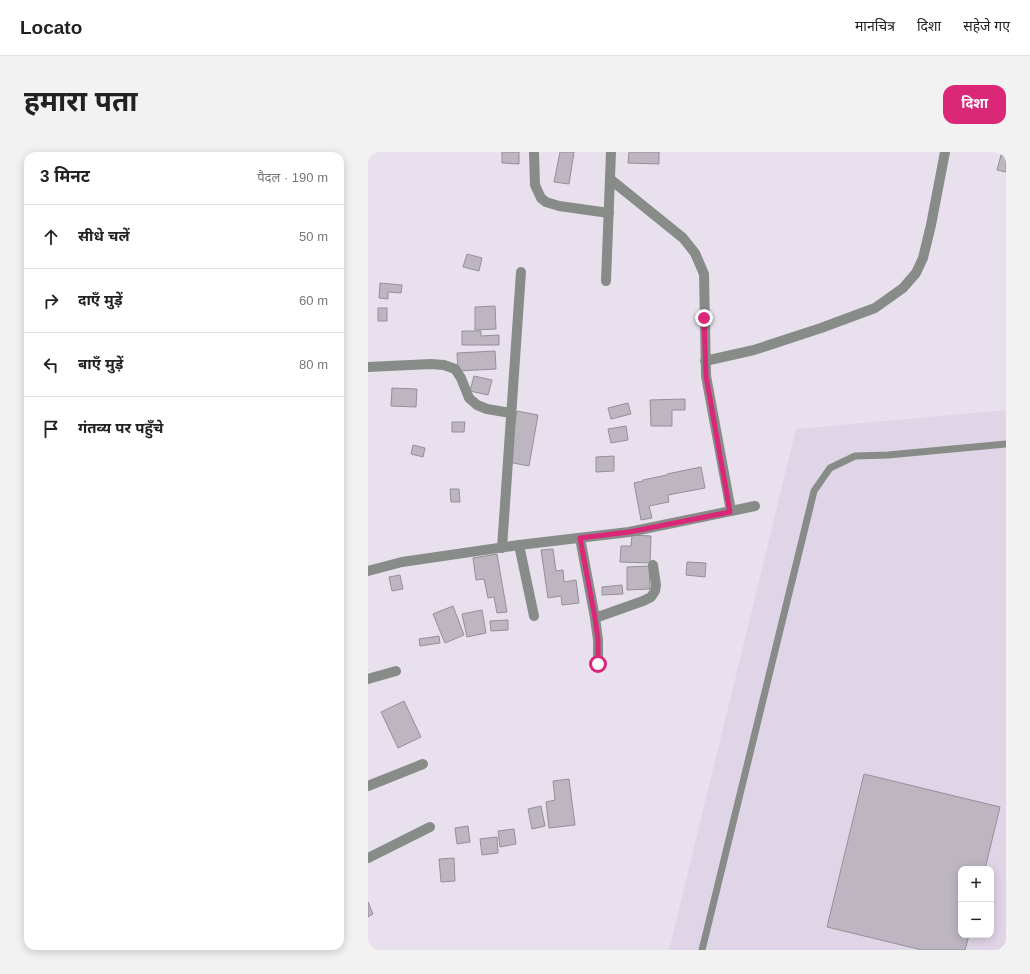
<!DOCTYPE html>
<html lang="hi">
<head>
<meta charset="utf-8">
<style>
  body { margin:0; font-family:Arial,"Noto Sans Devanagari",sans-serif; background:#f2f2f2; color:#222 }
  .controls { position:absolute; right:12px; bottom:12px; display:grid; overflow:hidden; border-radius:8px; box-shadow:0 2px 10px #0003 }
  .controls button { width:36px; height:36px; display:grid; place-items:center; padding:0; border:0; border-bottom:1px solid #e0e0e0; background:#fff; color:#222; font:20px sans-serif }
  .stop { position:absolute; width:12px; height:12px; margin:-9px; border:3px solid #db2777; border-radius:50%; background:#fff }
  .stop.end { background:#db2777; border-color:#fff; box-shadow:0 1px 4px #0008 }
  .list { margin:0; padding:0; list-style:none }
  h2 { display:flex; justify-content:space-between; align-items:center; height:52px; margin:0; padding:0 16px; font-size:17px }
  h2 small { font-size:13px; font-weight:400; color:#767676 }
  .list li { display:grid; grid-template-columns:26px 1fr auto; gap:12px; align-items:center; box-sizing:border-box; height:64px; padding:0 16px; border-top:1px solid #e0e0e0 }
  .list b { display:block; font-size:15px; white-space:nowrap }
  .list em { font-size:13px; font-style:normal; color:#767676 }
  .icon { flex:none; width:22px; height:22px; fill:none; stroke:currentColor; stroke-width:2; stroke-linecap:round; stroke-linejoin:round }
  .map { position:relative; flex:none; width:638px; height:798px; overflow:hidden; border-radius:12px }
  header { display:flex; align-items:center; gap:24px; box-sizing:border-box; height:56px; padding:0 20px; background:#fff; border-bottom:1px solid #e0e0e0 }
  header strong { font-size:19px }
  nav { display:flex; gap:22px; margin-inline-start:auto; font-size:14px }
  .intro { display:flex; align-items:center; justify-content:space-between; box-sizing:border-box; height:96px; padding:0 24px }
  h1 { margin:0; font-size:28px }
  .button { padding:10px 18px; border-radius:12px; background:#db2777; color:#fff; font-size:14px; font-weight:700 }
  main { display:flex; gap:24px; padding:0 24px }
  aside { flex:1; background:#fff; border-radius:12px; box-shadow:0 2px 10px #0003 }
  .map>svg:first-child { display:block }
  .built { fill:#e0d5e7; fill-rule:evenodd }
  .building { fill:#bdb6c1; stroke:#958f9a }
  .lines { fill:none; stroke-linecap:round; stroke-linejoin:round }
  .service { stroke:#888c88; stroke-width:7 }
  .minor { stroke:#888c88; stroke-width:10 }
  .route { stroke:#db2777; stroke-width:5 }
</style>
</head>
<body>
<header>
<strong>Locato</strong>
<nav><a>मानचित्र</a><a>दिशा</a><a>सहेजे गए</a></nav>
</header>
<div class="intro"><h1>हमारा पता</h1><a class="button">दिशा</a></div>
<main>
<aside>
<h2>3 मिनट<small>पैदल · 190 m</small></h2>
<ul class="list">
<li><svg class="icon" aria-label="ahead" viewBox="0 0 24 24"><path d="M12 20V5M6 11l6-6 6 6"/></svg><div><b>सीधे चलें</b></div><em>50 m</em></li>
<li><svg class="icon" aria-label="right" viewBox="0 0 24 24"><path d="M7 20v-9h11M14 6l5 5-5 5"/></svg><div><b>दाएँ मुड़ें</b></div><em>60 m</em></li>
<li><svg class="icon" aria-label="left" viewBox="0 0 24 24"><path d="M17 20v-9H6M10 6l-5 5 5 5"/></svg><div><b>बाएँ मुड़ें</b></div><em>80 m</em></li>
<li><svg class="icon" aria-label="arrive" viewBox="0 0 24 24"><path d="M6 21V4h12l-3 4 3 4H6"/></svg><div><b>गंतव्य पर पहुँचे</b></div></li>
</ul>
</aside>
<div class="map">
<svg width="638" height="798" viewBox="0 0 638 798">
  <rect width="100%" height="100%" fill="#e8e1ed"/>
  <path class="built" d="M638 258V798H301L428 277ZM593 717H623V783H593Z"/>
  <g class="building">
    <polygon points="134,0 151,0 151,12 134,11"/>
    <polygon points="192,0 206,0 201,32 186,30"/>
    <polygon points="261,0 291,0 291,12 260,11"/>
    <polygon points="633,3 638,4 638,20 629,18"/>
    <polygon points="99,102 114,106 111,119 95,115"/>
    <polygon points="12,131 34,133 33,141 20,140 20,147 11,146"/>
    <polygon points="127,154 128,177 107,178 107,155"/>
    <rect x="10" y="156" width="9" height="13"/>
    <polygon points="94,179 113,179 113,184 131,183 131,193 94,193"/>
    <polygon points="127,199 128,217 90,219 89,201"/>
    <polygon points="106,224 124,228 120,243 102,239"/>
    <polygon points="24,236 49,237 48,255 23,254"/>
    <polygon points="317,247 317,258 304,258 304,274 283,274 282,248"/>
    <polygon points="260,251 263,262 243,267 240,256"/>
    <polygon points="149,259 170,263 161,314 140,310"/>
    <polygon points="84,270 97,270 96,280 84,280"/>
    <polygon points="258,274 260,288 243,291 240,277"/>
    <polygon points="45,293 57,296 55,305 43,302"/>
    <polygon points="246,304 246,319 228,320 228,305"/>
    <polygon points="333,315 337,336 300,343 301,350 281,354 284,366 273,368 266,331 275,329 275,328 299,323 299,322"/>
    <polygon points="82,337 91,337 92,350 83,350"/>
    <polygon points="264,383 283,384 282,411 252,410 253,394 263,394"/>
    <polygon points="185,397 188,419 195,418 196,430 208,428 211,451 194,453 193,444 180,446 173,398"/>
    <polygon points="129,402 139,460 129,461 126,445 120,446 116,427 108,428 105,406"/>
    <polygon points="319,410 338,411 337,425 318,423"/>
    <polygon points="281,414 282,437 259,438 259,415"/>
    <polygon points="32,423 35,437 24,439 21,425"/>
    <polygon points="254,433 255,442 234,443 234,435"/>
    <polygon points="85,454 96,483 77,491 65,462"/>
    <polygon points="114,458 118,481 99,485 94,462"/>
    <polygon points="140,468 140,478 123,479 122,469"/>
    <polygon points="71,484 72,491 52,494 51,487"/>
    <polygon points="36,549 53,585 30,596 13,560"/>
    <polygon points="496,622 632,655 617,717 593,717 593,783 601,783 597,798 554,798 459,775"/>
    <polygon points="201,627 207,673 181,676 178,650 187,648 185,629"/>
    <polygon points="173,654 177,674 164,677 160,657"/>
    <polygon points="100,674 102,690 89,692 87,676"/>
    <polygon points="146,677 148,692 132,695 130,679"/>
    <polygon points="129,685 130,701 114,703 112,687"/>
    <polygon points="86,706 87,729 73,730 71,707"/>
    <polygon points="0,750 5,762 0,765"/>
  </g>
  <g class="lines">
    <polyline class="service" points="334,798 446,339 462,316 487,304 520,303 638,292"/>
    <g class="minor">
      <polyline points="166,0 167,33 173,46 178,50 191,54 241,61"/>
      <polyline points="242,27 315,86 327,101 336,122 338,224 363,359"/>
      <polyline points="238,129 243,0"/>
      <polyline points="337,209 386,198 453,176 507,156 535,136 548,121 555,106 563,73 577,0"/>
      <polyline points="0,215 63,212 76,213 87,217 93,226 101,246 109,253 119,257 143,261"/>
      <polyline points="212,386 227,466 230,488 230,512"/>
      <polyline points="151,393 166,464"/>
      <polyline points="134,396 153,120"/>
      <polyline points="0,419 34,410 151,393 261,380 387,354"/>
      <polyline points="227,466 275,449 283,445 287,439 288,433 285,413"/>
      <polyline points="0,527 28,519"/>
      <polyline points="0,634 55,612"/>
      <polyline points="0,706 62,675"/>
    </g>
  </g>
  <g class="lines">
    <polyline class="route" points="230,512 230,488 227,466 212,386 261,380 362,360 338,224 336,166"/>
  </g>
</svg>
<div class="controls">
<button>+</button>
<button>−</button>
</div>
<div class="stop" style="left:230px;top:512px"></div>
<div class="stop end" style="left:336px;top:166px"></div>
</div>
</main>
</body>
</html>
